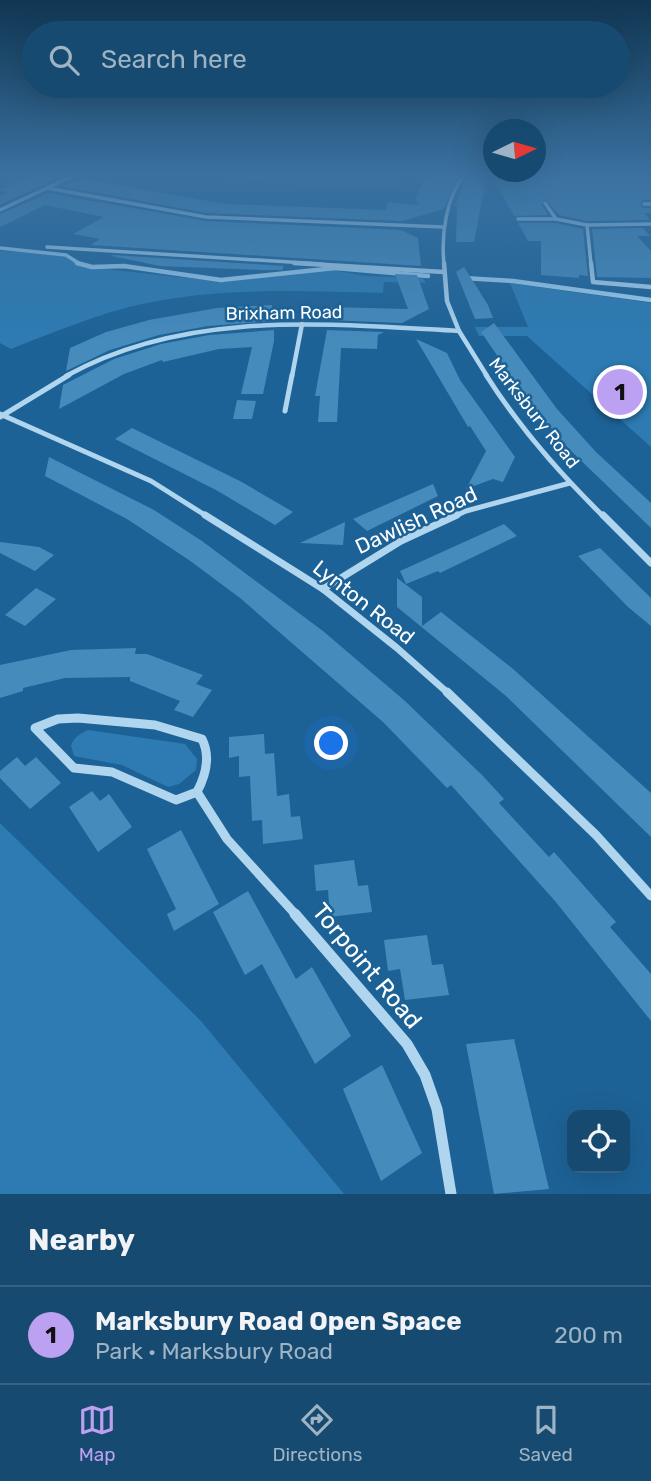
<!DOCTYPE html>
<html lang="en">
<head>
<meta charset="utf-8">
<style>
  body { margin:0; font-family:Rubik,sans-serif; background:#235478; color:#f1f3f6 }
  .controls { position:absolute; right:21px; bottom:21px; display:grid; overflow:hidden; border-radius:14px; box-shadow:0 7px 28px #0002 }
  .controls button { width:63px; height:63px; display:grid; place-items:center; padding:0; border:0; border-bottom:2px solid #356283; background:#164a70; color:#f1f3f6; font:35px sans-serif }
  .compass { position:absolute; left:483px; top:119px; width:63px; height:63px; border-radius:50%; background:#164a70; box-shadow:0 7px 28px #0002; rotate:85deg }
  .you { position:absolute; left:332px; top:744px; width:24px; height:24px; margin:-18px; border:5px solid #fff; border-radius:50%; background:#1a73e8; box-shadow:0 0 0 10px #1a73e833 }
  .badge { display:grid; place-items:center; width:46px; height:46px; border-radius:50%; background:#bca0f2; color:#111; font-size:23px; font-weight:700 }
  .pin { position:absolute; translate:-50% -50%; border:4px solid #fff; box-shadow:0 2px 7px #0006 }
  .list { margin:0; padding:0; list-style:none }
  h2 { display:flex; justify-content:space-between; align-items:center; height:91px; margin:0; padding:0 28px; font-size:30px }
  h2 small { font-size:23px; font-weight:400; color:#9eb3c3 }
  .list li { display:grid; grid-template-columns:46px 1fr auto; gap:21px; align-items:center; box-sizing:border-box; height:98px; padding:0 28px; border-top:2px solid #356283 }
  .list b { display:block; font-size:26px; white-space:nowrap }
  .list p { margin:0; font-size:23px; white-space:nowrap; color:#9eb3c3 }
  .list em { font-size:23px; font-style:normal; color:#9eb3c3 }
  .icon { flex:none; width:38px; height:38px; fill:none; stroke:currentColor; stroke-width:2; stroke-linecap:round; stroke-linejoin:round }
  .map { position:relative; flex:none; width:651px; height:1194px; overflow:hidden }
  .search { position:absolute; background:#164a70; box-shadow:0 7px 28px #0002; left:21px; right:21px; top:21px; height:77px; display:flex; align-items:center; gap:18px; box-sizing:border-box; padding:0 24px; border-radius:38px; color:#9eb3c3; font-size:26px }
  .sheet { height:189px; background:#164a70 }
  nav { display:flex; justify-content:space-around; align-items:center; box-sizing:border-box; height:98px; border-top:2px solid #356283; background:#164a70; font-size:19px; color:#9eb3c3 }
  nav a { display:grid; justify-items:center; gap:4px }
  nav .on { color:#bca0f2 }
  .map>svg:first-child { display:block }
  .green { fill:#2d7bb2 }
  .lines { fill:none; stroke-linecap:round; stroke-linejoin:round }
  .stream-far1 { stroke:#a4d2f1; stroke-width:3.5 }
  .stream { stroke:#a4d2f1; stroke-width:4.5 }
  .building { fill:#458bbc }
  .minor-far5 { stroke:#b0d5ef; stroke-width:3.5 }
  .minor-far4 { stroke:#b0d5ef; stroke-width:4.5 }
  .minor-far3 { stroke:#b0d5ef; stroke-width:5 }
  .minor-far2 { stroke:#b0d5ef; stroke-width:7 }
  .minor-far1 { stroke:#b0d5ef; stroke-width:9 }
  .minor { stroke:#b0d5ef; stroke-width:11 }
  .labels { text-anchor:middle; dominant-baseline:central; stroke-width:5; stroke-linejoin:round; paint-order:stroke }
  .far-street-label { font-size:18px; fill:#fff; stroke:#1d6296 }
  .street-label { font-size:21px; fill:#fff; stroke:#1d6296 }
  .near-street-label { font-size:24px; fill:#fff; stroke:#1d6296 }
</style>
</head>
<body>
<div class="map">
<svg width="651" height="1194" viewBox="0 0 651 1194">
  <rect width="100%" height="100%" fill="#1d6296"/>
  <g class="green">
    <polygon points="203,174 349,174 400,180 389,190 308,186"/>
    <path d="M0 251C21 252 45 249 65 256 72 258 77 265 85 267L225 282 327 269 366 276 423 278 426 283 384 282 383 293C302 291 222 287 142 304 97 314 54 332 11 349L0 343Z"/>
    <polygon points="510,283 651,303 651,447 527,336 479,336 475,327 528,327"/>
    <path d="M88 730 185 744 197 759 196 770 179 784 168 787 122 765 74 756 71 745C75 737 79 734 88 730Z"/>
    <polygon points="0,823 201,1021 344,1194 0,1194"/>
  </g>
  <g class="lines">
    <polyline class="stream-far1" points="0,248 66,255 80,264"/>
    <g class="stream">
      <polyline points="77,263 92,267 124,266 221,280 335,268 428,276"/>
      <polyline points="463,278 513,281 651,300"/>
    </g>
  </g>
  <g class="building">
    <polygon points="34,174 57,178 0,205 0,196 8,192 0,190"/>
    <polygon points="427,174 459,174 444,209 402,221 206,213 61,186 83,179 227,204 386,210 388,202 419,205 415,198"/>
    <polygon points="469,174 487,174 474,242 456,242 457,205 454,206"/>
    <polygon points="491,174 638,174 651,177 651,200 642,200 640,203 642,208 651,208 651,213 644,213 650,220 587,221 559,215 545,199 541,204 548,215 514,216"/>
    <polygon points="48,193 206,221 401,230 418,238 421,266 91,245 100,239 73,234 104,217 45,205 0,227 0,214"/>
    <polygon points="518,223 556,223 583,229 588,276 579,275 579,278 541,275 541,241 528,241"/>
    <polygon points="643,228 650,236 637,236 651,251 651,278 597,277 592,229"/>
    <polygon points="112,256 113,255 284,266 282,270 264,270 160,266"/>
    <polygon points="464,267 488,305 493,318 475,319 456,272"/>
    <polygon points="395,274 417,275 429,309 402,323 328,320 330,307 408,309"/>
    <polygon points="272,305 273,321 208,326 159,335 110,350 66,371 70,348 106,332 149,320 217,308"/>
    <polygon points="494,323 557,409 596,452 651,503 651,528 569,449 531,405 481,332"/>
    <polygon points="274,330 274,341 263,394 241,394 252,347 219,349 163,362 162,360 124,374 59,409 63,385 114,359 161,344 209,335"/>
    <polygon points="327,330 384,332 378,335 377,349 341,348 337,422 318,422 320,396 315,396"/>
    <polygon points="416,339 447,353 460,380 515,457 503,482 493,479 466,489 486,451 470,426 468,427"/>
    <polygon points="237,400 256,401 252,419 233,419"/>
    <polygon points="132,428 240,481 293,512 275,525 216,490 115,439"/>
    <polygon points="49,457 154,510 202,541 323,631 405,701 483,776 504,799 499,803 549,857 554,852 616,922 610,927 651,974 651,1021 555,901 451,785 447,788 383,722 240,598 189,560 127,519 45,476"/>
    <polygon points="433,484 438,496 367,531 353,519"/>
    <polygon points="345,522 343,545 300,543"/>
    <polygon points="504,524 517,536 440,573 438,571 406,584 400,571"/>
    <polygon points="0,542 39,547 54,555 35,571 0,553"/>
    <polygon points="600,548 651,598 651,626 628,607 578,556"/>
    <polygon points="397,578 422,597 422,626 441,612 512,668 651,793 651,837 506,696 397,607"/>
    <polygon points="36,588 56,599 25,626 5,615"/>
    <polygon points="136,648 135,654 147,654 203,675 196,684 212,690 193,717 174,710 180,701 130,681 130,677 65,678 23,688 23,691 0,698 0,665 71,650"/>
    <polygon points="264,734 265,754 274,753 277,796 289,794 291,817 300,816 303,839 263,844 262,820 252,821 250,776 239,777 239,756 229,758 229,737"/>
    <polygon points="17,757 25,766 36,757 61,783 30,809 0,778 0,771"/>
    <polygon points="92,791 100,801 109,794 132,827 98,852 69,807"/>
    <polygon points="181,830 219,904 174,931 167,914 176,909 147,849"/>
    <polygon points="354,860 358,886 368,885 372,912 330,917 328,890 316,891 314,865"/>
    <polygon points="248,891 296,979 312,967 351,1036 315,1064 262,964 245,975 213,912"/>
    <polygon points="427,935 432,965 443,964 449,995 405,1000 400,969 388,971 384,940"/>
    <polygon points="514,1039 549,1189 494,1194 466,1044"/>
    <polygon points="382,1065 422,1153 381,1181 343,1089"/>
  </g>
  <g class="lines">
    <g class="minor-far5">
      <polyline points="47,188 206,217 443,227"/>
      <polyline points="545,203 556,219 587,225 591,264"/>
      <polyline points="644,204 651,204"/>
      <polyline points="0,210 77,174"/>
      <polyline points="518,219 556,219"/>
      <polyline points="587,225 651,224"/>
      <polyline points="47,247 322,264"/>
      <path d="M444 264C441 235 446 197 465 174"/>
    </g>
    <g class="minor-far4">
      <polyline points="294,263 444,272"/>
      <polyline points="444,263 447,301 459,331 487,376"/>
      <polyline points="591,263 593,282 651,287"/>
      <path d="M66 376C186 309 327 324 459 331"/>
      <polyline points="292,376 302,324"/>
    </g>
    <g class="minor-far3">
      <path d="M486 375C519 427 560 474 604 517"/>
      <polyline points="285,411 292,375"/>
      <polyline points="0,414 151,481 208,517"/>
      <polyline points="0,417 69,375"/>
      <polyline points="453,517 466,511 570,483"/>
    </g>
    <g class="minor-far2">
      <polyline points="205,515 323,589 397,648 449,694"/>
      <polyline points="603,515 651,563"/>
      <polyline points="323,589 401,541 457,515"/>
    </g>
    <g class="minor-far1">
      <polyline points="447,692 596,835 651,896"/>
      <path d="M78 718 155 725 202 739C211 757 206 775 197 792L176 800 112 772 74 768 35 728 58 719Z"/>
      <polyline points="197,792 227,839 297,916"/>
    </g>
    <polyline class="minor" points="295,914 407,1044 425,1075 437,1109 451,1194"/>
  </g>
  <linearGradient id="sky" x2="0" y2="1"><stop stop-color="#103652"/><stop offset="0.51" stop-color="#3a71a0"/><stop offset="1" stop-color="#3a71a0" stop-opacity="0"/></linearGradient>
  <rect width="651" height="341" fill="url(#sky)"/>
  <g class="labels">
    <g class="far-street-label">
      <text transform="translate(284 313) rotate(-1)">Brixham Road</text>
      <text transform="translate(534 413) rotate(52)">Marksbury Road</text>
    </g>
    <g class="street-label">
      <text transform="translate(416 520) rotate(-25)">Dawlish Road</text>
      <text transform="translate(364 602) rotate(38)">Lynton Road</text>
    </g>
    <g class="near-street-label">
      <text transform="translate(367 966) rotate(50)">Torpoint Road</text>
    </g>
  </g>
</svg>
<div class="controls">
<button><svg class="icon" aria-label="locate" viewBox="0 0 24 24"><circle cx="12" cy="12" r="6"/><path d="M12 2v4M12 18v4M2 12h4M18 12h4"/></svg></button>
</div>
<svg class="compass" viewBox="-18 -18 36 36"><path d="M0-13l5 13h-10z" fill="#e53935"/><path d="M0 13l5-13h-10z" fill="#9eb3c3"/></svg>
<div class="you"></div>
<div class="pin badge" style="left:620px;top:392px">1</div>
<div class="search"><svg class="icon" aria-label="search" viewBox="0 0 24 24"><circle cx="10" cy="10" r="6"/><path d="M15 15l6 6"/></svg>Search here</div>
</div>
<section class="sheet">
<h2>Nearby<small></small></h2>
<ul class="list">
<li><span class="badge">1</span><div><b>Marksbury Road Open Space</b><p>Park · Marksbury Road</p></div><em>200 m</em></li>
</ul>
</section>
<nav>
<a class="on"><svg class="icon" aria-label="map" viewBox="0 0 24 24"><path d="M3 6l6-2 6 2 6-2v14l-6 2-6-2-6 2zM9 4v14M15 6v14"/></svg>Map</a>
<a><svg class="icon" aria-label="directions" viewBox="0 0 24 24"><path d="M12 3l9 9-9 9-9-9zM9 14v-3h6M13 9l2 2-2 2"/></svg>Directions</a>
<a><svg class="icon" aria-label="saved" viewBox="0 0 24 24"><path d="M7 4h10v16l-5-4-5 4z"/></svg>Saved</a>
</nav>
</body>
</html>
